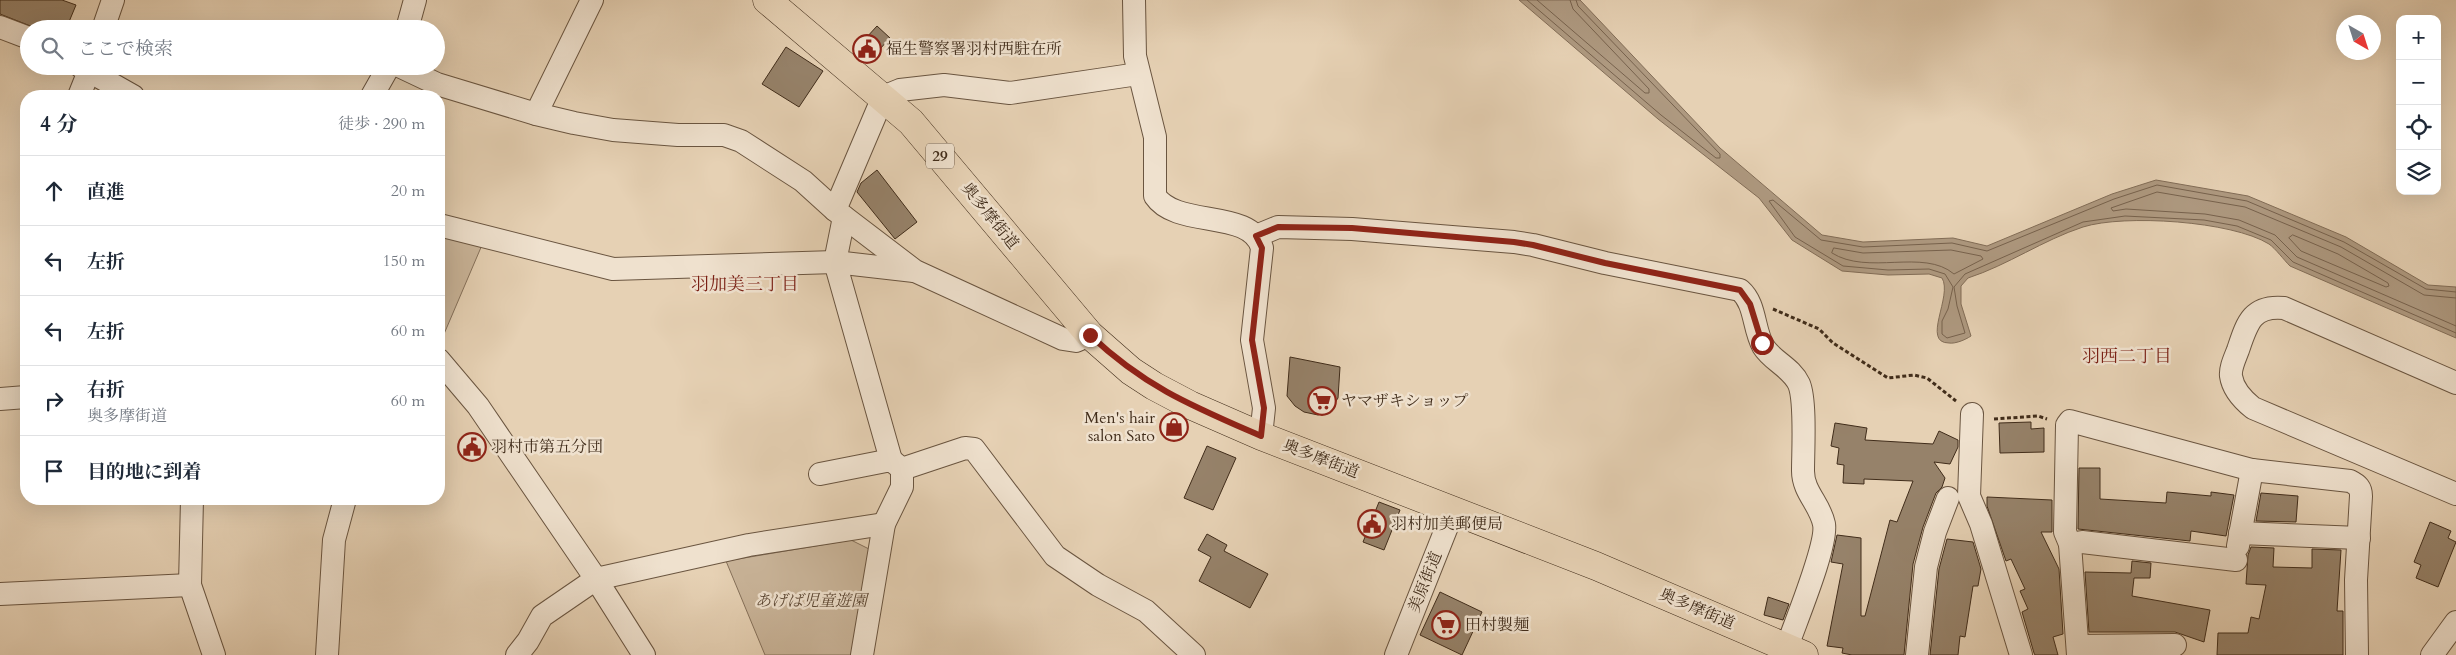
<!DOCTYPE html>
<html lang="ja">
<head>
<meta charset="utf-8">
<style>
  body { margin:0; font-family:Cardo,"Noto Serif JP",serif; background:#f6f6f7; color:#1f2937 }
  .controls { position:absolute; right:15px; top:15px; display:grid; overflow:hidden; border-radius:10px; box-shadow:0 5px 20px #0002 }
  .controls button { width:45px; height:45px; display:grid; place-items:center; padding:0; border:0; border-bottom:1px solid #e0e1e3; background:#fff; color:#1f2937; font:25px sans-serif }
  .compass { position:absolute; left:2336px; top:15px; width:45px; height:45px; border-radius:50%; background:#fff; box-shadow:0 5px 20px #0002; rotate:141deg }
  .stop { position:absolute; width:15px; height:15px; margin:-11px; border:4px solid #8f2418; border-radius:50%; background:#fff }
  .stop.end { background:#8f2418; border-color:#fff; box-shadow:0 1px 5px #0008 }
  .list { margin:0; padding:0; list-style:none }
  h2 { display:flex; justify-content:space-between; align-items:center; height:65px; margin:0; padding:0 20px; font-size:21px }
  h2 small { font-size:16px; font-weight:400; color:#747a83 }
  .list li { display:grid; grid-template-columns:32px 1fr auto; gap:15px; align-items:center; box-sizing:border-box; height:70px; padding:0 20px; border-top:1px solid #e0e1e3 }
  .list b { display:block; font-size:19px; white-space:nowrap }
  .list p { margin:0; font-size:16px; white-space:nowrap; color:#747a83 }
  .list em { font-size:16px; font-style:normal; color:#747a83 }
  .icon { flex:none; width:28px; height:28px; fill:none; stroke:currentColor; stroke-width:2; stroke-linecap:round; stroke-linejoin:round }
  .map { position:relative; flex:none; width:2456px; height:655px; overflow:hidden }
  .search { position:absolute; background:#fff; box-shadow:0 5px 20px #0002; left:20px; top:20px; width:425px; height:55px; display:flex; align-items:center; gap:12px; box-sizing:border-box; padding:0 18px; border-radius:28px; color:#747a83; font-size:19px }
  .panel { position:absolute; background:#fff; box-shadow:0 5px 20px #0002; left:20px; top:90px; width:425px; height:415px; border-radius:20px }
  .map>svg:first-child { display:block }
  .green { fill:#cab59a; stroke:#85705a }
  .water { fill:#ae9980; stroke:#826d57 }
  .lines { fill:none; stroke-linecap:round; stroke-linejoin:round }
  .shore { stroke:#77624d; stroke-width:1 }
  .building { fill:#96826a; stroke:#402c1a }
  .minor-casing { stroke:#6a5540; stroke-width:24 }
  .major-casing { stroke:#402c1a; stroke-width:29 }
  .path { stroke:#402c1a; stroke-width:3; stroke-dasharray:4 2.5; stroke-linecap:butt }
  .minor { stroke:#efe1ce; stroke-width:22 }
  .major { stroke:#e6d1b4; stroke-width:28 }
  .route { stroke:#8f2418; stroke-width:6 }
  .labels { text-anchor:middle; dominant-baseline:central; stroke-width:5; stroke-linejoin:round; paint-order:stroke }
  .shield { fill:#efe1ce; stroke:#746250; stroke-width:1 }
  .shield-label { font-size:15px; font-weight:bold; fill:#402c1a }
  .poi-label { font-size:16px; fill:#402c1a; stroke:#efe1ce; text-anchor:start }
  .street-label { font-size:16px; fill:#402c1a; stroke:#efe1ce }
  .park-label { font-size:16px; font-style:italic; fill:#5c4734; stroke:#efe1ce }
  .neighbourhood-label { font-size:18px; fill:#7a1f14; stroke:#efe1ce }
</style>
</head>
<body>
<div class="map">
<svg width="2456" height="655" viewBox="0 0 2456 655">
  <rect width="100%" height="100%" fill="#e6d1b4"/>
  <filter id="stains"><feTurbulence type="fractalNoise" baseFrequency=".004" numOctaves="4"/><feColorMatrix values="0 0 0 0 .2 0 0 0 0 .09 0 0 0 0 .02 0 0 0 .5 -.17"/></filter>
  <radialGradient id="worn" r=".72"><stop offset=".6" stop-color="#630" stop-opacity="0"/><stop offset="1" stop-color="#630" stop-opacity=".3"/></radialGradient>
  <g class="green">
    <polygon points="439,233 482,245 441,341 439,339"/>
    <polygon points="851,540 869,549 857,655 765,655 726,561"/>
  </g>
  <path class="water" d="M1519 0H1580L1720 148 1822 235 1863 242 1953 238 1987 246 2112 194 2156 180 2248 196 2346 237 2428 285 2456 287V338L2290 266C2283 259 2276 249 2269 244 2232 221 2124 214 2083 227 2043 240 2008 265 1968 278L1961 286V304L1971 336C1965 340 1955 344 1949 343 1921 343 1953 296 1942 278L1929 274 1888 275 1842 271 1792 240 1759 198 1658 119Z"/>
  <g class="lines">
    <g class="shore">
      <polyline points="1527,0 1661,115 1716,158 1720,158 1720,154 1578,6 1576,0"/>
      <polyline points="1537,0 1645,93 1649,93 1649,89 1573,9 1570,0"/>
      <polygon points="2293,235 2338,254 2388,283 2389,286 2386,287 2301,251 2289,238"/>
      <path d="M1834 248 1863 253 1951 250 1981 256 1983 259 1954 274C1923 248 1868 276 1832 253Z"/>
      <polyline points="2456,292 2426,289 2344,242 2247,201 2157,185 2114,199 1987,251 1952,243 1863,247 1821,240 1773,200 1769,201 1795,237 1843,266 1888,270 1929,269 1945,274 1953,287 1948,309 1942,321 1942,334 1947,338 1965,333 1957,306 1954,287 1965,274 2083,222 2125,216 2204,220 2237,226 2271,240 2293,262 2456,333"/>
      <polyline points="2456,298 2424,295 2341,247 2245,207 2157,192 2111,208 2113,211 2126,209 2205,214 2239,220 2275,235 2297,257 2456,326"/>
    </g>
  </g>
  <g class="building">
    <polygon points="0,0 62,0 76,5 66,29 38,29 0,14"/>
    <polygon points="877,26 890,38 868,62 855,50"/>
    <polygon points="786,47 823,71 799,107 762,84"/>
    <polygon points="877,170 917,222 895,239 857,192 861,183"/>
    <polygon points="1290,357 1340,367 1338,398 1330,410 1318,415 1304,412 1295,406 1287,396"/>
    <polygon points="2031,422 2031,429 2044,428 2044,452 2000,453 1999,423"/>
    <polygon points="1835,423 1867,428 1865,440 1933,444 1939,431 1958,440 1958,447 1950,464 1934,462 1945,478 1942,487 1936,493 1923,527 1913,564 1904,655 1852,655 1842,653 1843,648 1827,646 1843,564 1831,562 1837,535 1861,538 1861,616 1865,616 1890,520 1897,522 1913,481 1864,479 1864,484 1843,483 1844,465 1837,464 1839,448 1831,446"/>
    <polygon points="1207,446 1236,458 1213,510 1184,498"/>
    <polygon points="2079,468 2100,468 2100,499 2166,503 2167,492 2211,496 2211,492 2234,495 2226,536 2191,531 2190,541 2078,529"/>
    <polygon points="2261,493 2298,496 2296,522 2256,521"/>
    <polygon points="1987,497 2052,500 2052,532 2041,532 2059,569 2063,634 2053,637 2058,655 2035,655 2034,653 2022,612 2028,609 2020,591 2025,589 2011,559 2006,561 1987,506"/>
    <polygon points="1379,502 1400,510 1384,550 1363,542"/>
    <polygon points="2430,522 2451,531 2448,538 2456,542 2438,587 2416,578 2421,565 2414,562"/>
    <polygon points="1207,534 1227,545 1224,551 1268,574 1250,608 1199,581 1211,557 1198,550"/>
    <polygon points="1947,539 1973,542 1981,569 1978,586 1973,586 1965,637 1960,636 1958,655 1930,655 1939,569"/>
    <polygon points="2251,547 2274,548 2273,567 2312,568 2312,549 2341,550 2337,611 2343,611 2343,655 2217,655 2218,633 2248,633 2251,617 2259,619 2266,585 2246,584 2248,555"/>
    <polygon points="2132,561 2151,563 2150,578 2134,578 2132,596 2210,610 2204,642 2175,632 2089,632 2085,572 2131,573"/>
    <polygon points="1440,592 1482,612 1462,655 1420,635"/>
    <polygon points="1768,597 1789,604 1783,620 1764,615"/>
  </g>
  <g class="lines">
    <defs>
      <g id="minor">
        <path d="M1134 0 1135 56 1155 137V196C1177 229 1251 208 1262 248L1252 340 1264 408 1261 436"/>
        <polyline points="0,27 29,38"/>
        <polyline points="103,29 113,0"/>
        <polyline points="407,29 415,0"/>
        <polyline points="80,66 133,96"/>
        <polyline points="399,66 437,84 536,114 574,123 613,130 678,135 724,135 741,141 803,181 835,210 915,271 1063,339 1076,341 1090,335"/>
        <polyline points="79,96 91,66"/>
        <polyline points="372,96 389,66"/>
        <polyline points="536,114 592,0"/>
        <polyline points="835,210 883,97 900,90 944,85 1010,93 1138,74"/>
        <polyline points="844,217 835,262 891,460"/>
        <polyline points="439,225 613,269 835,262 914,271"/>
        <path d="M1256 236 1278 227 1352 229 1514 242 1533 245 1605 263 1740 290C1756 304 1753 328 1763 346 1772 361 1791 367 1799 384 1806 401 1803 451 1803 471 1803 492 1820 504 1824 524 1828 545 1795 623 1787 647"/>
        <polyline points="439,360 478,406 596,579 644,655"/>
        <path d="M2456 383 2284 308C2252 305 2247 323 2238 350 2235 358 2230 368 2231 376 2233 390 2243 400 2253 408L2456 494"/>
        <polyline points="0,399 26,397"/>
        <polyline points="1972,414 1969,496 1981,524 2021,655"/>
        <polyline points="820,474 891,460 902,469 965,448 974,449 1055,556 1098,585 1146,611 1194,655"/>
        <polyline points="192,499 190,585 214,655"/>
        <polyline points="2240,533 2359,538"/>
        <polyline points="2070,544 2082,542 2236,560"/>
        <polyline points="2238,546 2252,470"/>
        <polyline points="0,594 190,585"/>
        <polyline points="2078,646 2175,645"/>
        <polyline points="327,655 334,540 345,499"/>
        <polyline points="517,655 528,641 542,616 596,579 749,545 884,524"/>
        <polyline points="862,655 884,524 902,487 902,469"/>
        <polyline points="1396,655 1454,509"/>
        <polyline points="1917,655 1926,567 1935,532 1948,498"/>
        <path d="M2078 655 2070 544 2065 532 2067 425 2070 421 2252 470 2350 481C2358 485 2361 488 2361 496L2356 580 2357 655"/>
        <polyline points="2432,655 2456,622"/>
      </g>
      <polyline id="major" points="767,0 911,122 1090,335 1131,371 1154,386 1190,405 1261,436 1596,566 1804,655"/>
    </defs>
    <use href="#minor" class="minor-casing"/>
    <use href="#major" class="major-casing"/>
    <g class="path">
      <polyline points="1773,309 1819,329 1833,343 1888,378 1914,375 1927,378 1956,401"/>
      <polyline points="1994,419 2038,416 2047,419"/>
    </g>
    <use href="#minor" class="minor"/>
    <use href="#major" class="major"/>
  </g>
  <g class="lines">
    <path class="route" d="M1090 335C1145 387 1192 406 1261 436L1264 408 1252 340 1262 248 1256 236 1278 227 1352 228 1514 242 1533 245 1605 263 1740 290 1750 304 1762 343"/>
  </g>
  <defs>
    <symbol id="civic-ring" viewBox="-11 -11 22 22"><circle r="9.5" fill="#efe1ce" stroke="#8f2418" stroke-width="1.5"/><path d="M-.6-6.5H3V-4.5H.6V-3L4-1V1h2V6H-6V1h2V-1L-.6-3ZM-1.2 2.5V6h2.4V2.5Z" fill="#8f2418"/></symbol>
    <symbol id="supermarket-ring" viewBox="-11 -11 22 22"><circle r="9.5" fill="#efe1ce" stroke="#8f2418" stroke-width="1.5"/><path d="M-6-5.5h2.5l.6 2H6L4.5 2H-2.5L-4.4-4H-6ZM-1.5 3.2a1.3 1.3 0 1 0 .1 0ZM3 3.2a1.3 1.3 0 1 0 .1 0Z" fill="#8f2418"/></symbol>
    <symbol id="shop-ring" viewBox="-11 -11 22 22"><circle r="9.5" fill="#efe1ce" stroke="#8f2418" stroke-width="1.5"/><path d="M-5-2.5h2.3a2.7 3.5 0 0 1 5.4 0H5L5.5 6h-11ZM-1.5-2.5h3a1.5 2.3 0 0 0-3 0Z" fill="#8f2418"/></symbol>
  </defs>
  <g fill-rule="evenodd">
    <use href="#civic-ring" x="851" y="33" width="32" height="32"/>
    <use href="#supermarket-ring" x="1306" y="385" width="32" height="32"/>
    <use href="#shop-ring" x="1158" y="411" width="32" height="32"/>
    <use href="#civic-ring" x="456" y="431" width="32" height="32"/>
    <use href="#civic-ring" x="1356" y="508" width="32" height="32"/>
    <use href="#supermarket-ring" x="1430" y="609" width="32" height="32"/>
  </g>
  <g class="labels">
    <rect class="shield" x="926" y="143.5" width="28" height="25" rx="4"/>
    <g class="shield-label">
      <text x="940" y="156">29</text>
    </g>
    <g class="poi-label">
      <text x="886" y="49">福生警察署羽村西駐在所</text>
      <text x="1341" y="401">ヤマザキショップ</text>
      <text x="1155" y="418" text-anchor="end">Men's hair<tspan x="1155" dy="18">salon Sato</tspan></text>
      <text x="491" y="447">羽村市第五分団</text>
      <text x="1391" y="524">羽村加美郵便局</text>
      <text x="1465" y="625">田村製麺</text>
    </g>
    <g class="street-label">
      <text transform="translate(990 216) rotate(51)">奥多摩街道</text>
      <text transform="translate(1321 459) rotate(21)">奥多摩街道</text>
      <text transform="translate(1425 582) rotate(-68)">美原街道</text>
      <text transform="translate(1697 609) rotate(23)">奥多摩街道</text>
    </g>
    <g class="park-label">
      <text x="811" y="601">あげば児童遊園</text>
    </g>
    <g class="neighbourhood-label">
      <text x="745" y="284">羽加美三丁目</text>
      <text x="2127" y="356">羽西二丁目</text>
    </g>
  </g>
  <rect width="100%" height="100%" filter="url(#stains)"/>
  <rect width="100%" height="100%" fill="url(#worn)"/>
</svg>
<div class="controls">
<button>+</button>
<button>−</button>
<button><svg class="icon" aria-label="locate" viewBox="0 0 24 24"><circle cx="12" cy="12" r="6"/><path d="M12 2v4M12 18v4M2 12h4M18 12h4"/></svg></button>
<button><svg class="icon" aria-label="layers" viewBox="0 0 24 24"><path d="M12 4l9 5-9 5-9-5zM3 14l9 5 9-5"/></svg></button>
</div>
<svg class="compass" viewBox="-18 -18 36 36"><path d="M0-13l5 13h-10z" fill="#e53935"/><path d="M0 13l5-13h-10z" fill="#747a83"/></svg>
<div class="stop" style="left:1762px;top:343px"></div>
<div class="stop end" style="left:1090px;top:335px"></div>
<div class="search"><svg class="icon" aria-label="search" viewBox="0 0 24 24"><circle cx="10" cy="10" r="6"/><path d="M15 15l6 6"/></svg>ここで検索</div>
<section class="panel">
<h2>4 分<small>徒歩 · 290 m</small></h2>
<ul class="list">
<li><svg class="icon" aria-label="ahead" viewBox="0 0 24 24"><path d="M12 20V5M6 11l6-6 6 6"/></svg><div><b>直進</b></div><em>20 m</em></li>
<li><svg class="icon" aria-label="left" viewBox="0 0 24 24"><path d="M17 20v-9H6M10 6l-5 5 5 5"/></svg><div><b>左折</b></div><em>150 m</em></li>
<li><svg class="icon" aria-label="left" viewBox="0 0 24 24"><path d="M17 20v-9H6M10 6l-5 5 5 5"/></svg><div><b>左折</b></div><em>60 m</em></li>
<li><svg class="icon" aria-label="right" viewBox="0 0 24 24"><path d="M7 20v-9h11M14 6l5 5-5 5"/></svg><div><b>右折</b><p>奥多摩街道</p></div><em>60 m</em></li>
<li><svg class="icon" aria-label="arrive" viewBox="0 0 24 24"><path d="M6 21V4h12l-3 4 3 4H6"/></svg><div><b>目的地に到着</b></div></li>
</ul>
</section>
</div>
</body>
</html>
